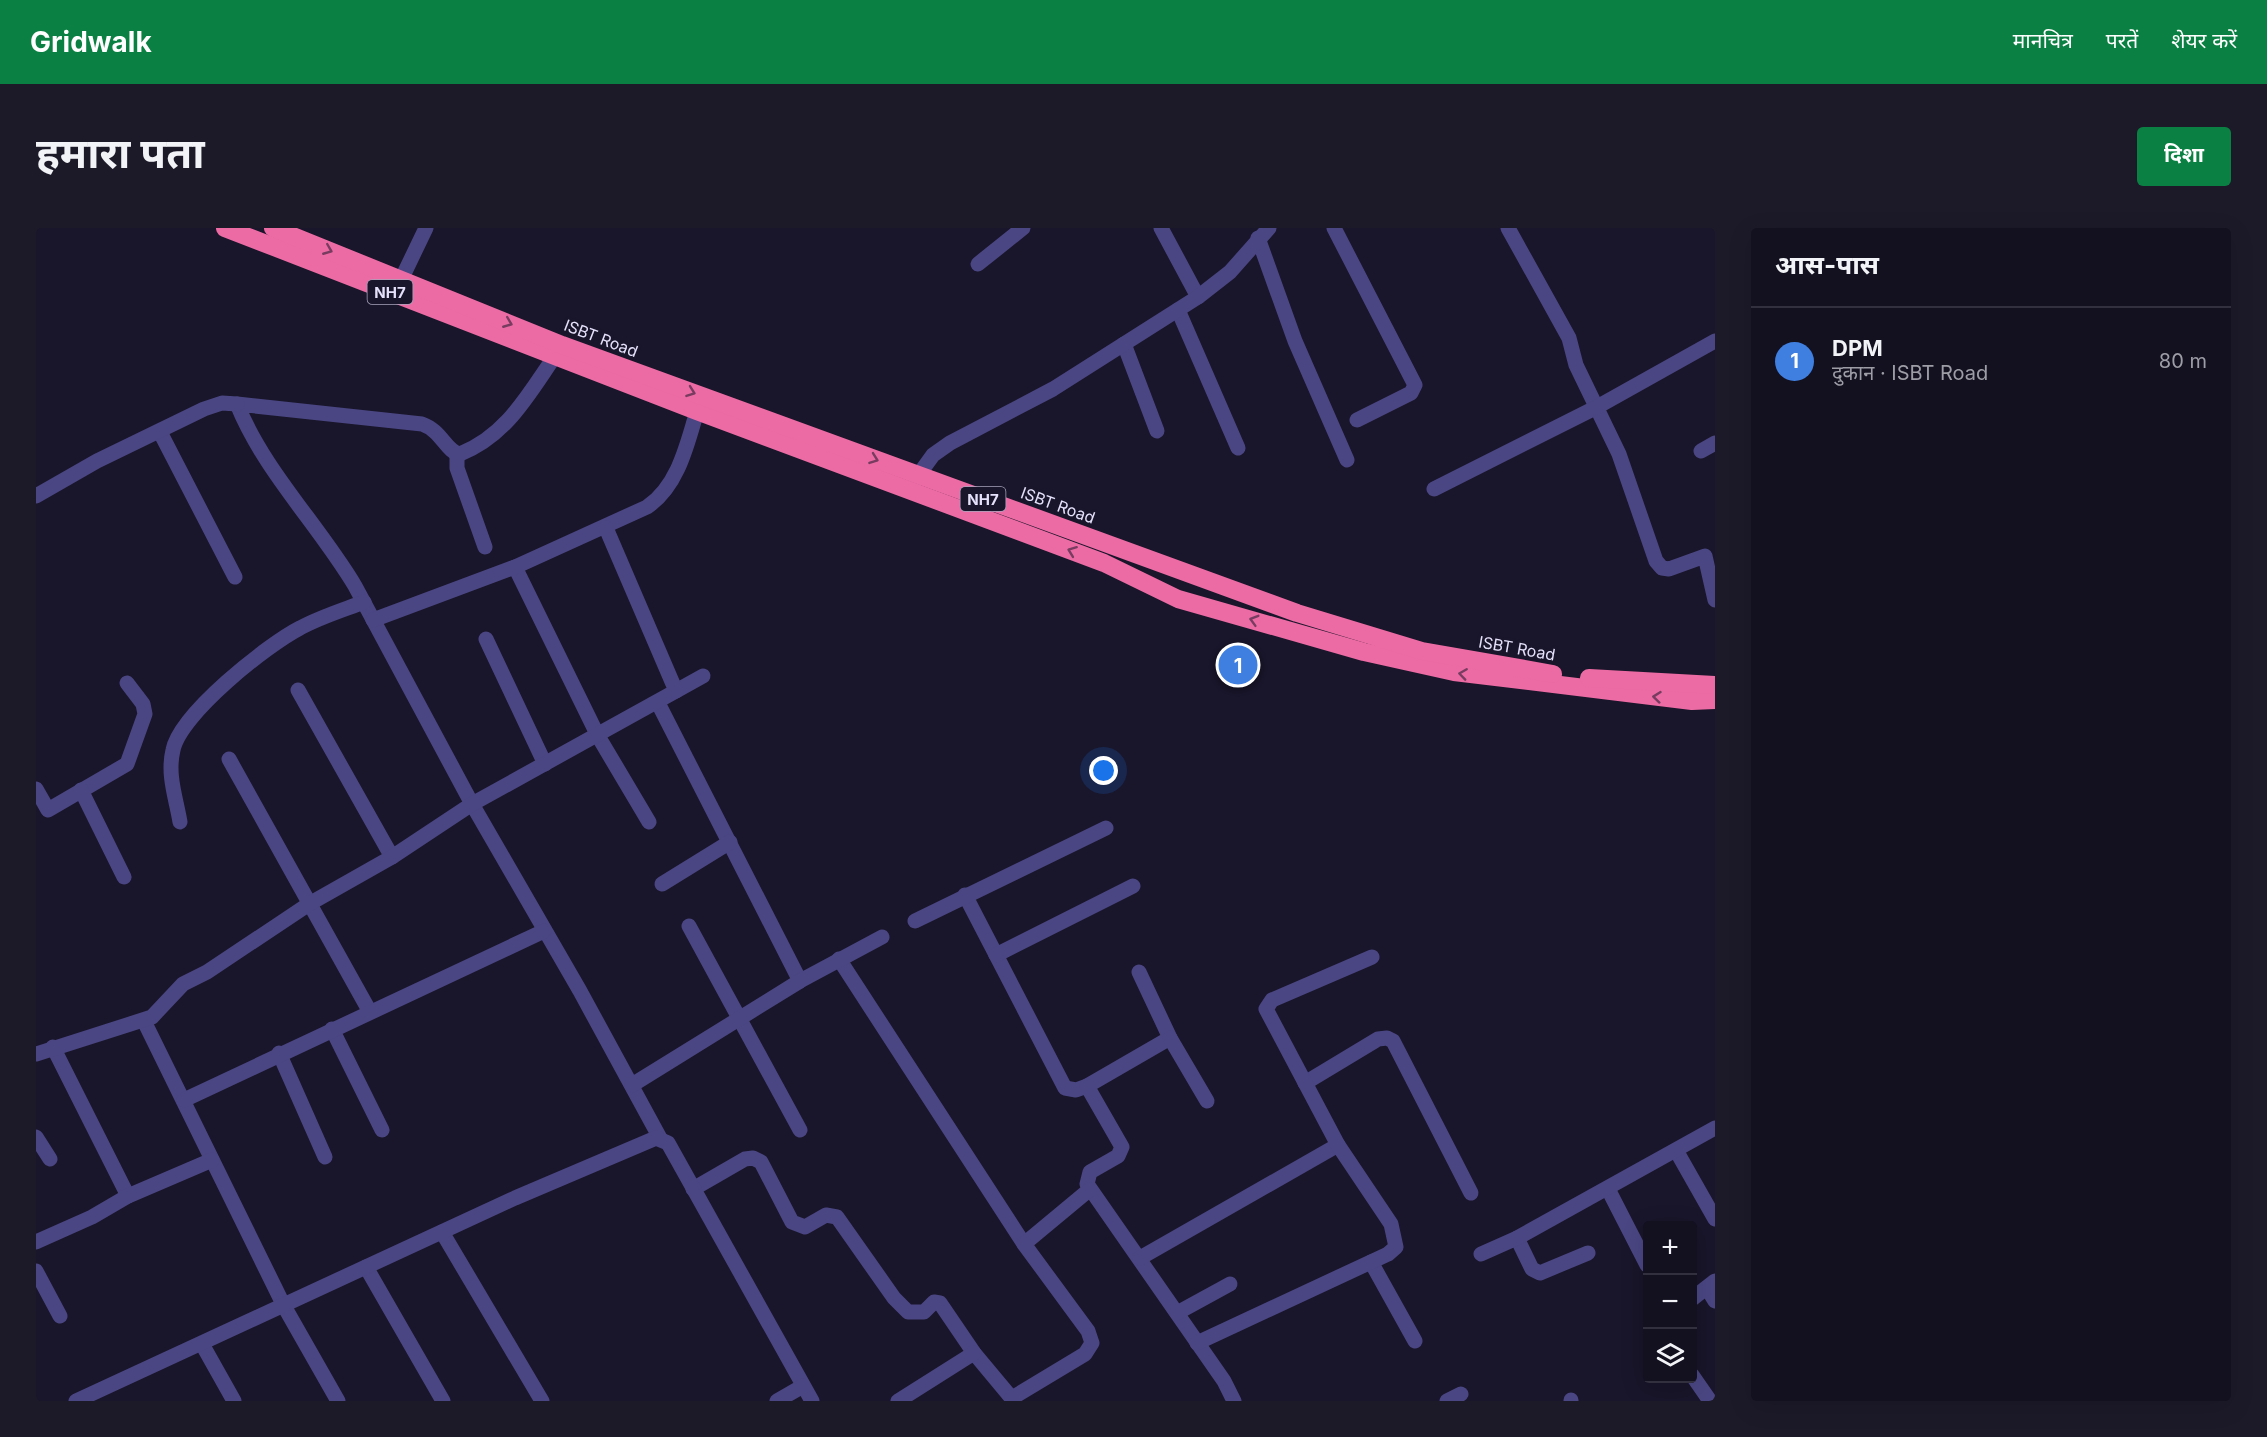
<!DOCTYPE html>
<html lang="hi">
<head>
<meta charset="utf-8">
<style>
  body { margin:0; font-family:Inter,"Noto Sans Devanagari",sans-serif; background:#1c1929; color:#f1f3f6 }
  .controls { position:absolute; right:18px; bottom:18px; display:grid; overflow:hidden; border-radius:6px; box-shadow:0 6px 24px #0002 }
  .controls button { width:54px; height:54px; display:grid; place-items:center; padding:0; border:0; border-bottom:2px solid #32303e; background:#131020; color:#f1f3f6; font:30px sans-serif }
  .you { position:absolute; left:1068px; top:543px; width:21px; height:21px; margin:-15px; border:4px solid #fff; border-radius:50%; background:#1a73e8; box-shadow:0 0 0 9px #1a73e833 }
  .badge { display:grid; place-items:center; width:39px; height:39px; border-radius:50%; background:#0b8043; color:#fff; font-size:20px; font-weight:700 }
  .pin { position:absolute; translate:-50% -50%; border:3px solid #fff; box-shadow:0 2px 6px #0006 }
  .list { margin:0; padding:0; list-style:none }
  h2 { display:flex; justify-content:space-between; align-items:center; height:78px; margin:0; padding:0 24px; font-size:26px }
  h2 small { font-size:20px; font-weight:400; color:#9d9da5 }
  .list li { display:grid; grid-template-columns:39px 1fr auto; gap:18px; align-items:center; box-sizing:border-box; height:108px; padding:0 24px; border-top:2px solid #32303e }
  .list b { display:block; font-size:22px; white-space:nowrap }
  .list p { margin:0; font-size:20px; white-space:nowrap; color:#9d9da5 }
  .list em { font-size:20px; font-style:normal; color:#9d9da5 }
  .icon { flex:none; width:33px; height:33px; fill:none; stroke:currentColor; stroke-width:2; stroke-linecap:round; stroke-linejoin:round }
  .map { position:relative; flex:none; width:1679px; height:1173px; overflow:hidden; border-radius:6px }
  header { display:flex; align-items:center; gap:36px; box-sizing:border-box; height:84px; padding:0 30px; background:#0b8043; color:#fff }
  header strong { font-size:28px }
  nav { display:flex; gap:33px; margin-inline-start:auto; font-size:21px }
  .intro { display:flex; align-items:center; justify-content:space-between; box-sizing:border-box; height:144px; padding:0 36px }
  h1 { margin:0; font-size:42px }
  .button { padding:15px 27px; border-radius:6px; background:#0b8043; color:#fff; font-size:21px; font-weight:700 }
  main { display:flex; gap:36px; padding:0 36px }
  aside { flex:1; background:#131020; border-radius:6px; box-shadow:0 6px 24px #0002 }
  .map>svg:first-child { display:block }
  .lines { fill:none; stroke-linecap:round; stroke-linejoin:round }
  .minor { stroke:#4a4683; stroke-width:15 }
  .highway { stroke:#ec6ba4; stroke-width:18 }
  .oneway { stroke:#783c61 }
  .labels { text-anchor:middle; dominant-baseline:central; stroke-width:6; stroke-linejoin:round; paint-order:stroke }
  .shield { fill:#19152a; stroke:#a8a4bc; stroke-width:1.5 }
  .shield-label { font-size:15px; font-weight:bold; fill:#e5e1fb }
  .street-label { font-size:16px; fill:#e5e1fb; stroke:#19152a }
</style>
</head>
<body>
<header>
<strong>Gridwalk</strong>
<nav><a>मानचित्र</a><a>परतें</a><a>शेयर करें</a></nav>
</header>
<div class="intro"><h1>हमारा पता</h1><a class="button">दिशा</a></div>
<main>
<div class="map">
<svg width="1679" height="1173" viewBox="0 0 1679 1173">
  <rect width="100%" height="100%" fill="#19152a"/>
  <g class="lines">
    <g class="minor">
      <polyline points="1125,0 1162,69"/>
      <polyline points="1298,0 1379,157 1375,165 1321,192"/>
      <polyline points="1472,0 1533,110 1540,137 1583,226 1620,333 1626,340 1633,341 1669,328 1679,372"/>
      <polyline points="1222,10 1259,113 1311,232"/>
      <polyline points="942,36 987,0"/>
      <polyline points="365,52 390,0"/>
      <polyline points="1142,82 1202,220"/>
      <polyline points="1088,116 1121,203"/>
      <path d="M519 128C492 167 470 208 424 226 410 224 406 203 386 196L201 176C228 243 282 296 319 358L436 576 544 763 624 910"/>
      <polyline points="124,204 199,349"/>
      <polyline points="1665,223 1679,215"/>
      <polyline points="421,226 421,240 449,319"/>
      <polyline points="876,256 897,227 914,215 1017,161 1162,69 1194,44 1233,0"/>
      <polyline points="1398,261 1561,179 1679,113"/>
      <polyline points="0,268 61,233 168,181 186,175 201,176"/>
      <polyline points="479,339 562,508 613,594"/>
      <path d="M337 392 479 339 611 279C642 258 651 217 661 183"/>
      <polyline points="450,411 509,536"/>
      <polyline points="262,462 356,629"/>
      <polyline points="640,463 667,448"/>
      <polyline points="622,475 764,753"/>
      <polyline points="193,531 334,784"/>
      <polyline points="0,561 12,582 91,536 109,486 107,476 91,455"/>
      <polyline points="45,562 88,649"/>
      <path d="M144 594C140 570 131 547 137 522 144 486 231 417 264 400 284 389 307 382 328 374"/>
      <polyline points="626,656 694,614"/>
      <polyline points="929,667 1029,860 1040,862 1051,858 1134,810 1103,744"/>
      <polyline points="879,693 1070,600"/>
      <polyline points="653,698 764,902"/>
      <polyline points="960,727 1097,658"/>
      <polyline points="803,731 988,1016"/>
      <polyline points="108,793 248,1078 302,1173"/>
      <polyline points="296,801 346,902"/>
      <polyline points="1134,810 1171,873"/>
      <polyline points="17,819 92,968"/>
      <polyline points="243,825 289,929"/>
      <polyline points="0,826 116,789 147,756 171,744 273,676 356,629 436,576 640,463 570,300"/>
      <polyline points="1269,855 1342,811 1351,810 1357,813 1435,965"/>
      <polyline points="596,857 764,753 846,709"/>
      <polyline points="1051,858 1086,919 1082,928 1054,944 1051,956 1188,1153 1198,1173"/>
      <polyline points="148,872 508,703"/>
      <polyline points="0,909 14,931"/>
      <polyline points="1641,924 1679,991"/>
      <polyline points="657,961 709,931 717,930 725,934 756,994 769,999 790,987 801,989 858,1070 872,1084 888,1084 898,1074 904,1075 938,1125 978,1173"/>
      <polyline points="1572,961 1611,1037"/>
      <polyline points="406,1004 506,1173"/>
      <polyline points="1481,1010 1496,1041 1504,1045 1552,1025"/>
      <polyline points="0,1014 56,989 92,968 176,932"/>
      <polyline points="1445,1026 1481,1010 1679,900"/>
      <polyline points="1104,1030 1302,917"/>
      <polyline points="1335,1034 1379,1113"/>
      <polyline points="330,1039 407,1173"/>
      <polyline points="0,1043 24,1088"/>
      <polyline points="1671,1060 1679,1073"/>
      <polyline points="1656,1071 1679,1053"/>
      <polyline points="1141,1085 1194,1056"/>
      <polyline points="1161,1115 1352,1026 1360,1019 1355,996 1302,917 1230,781 1236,772 1336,729"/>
      <polyline points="166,1116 198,1173"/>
      <polyline points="1656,1147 1674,1173"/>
      <polyline points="976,1170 1049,1126 1056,1115 1052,1103 988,1016 1053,962"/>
      <polyline points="1535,1172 1535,1173"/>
      <polyline points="40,1173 479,970 620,910 632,915 776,1173"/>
      <polyline points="741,1173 767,1158"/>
      <polyline points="862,1173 938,1125"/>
      <polyline points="1411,1173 1425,1166"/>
    </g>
    <g class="highway">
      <polyline points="189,0 661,183 1068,335 1142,371 1328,424 1418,444 1656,473 1679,472"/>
      <polyline points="237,0 526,117 1261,385 1386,423 1517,446"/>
      <polyline points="1553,450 1679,457"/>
    </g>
  </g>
  <defs><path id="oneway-chevron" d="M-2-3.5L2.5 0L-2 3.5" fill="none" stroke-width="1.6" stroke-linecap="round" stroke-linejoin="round" transform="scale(1.5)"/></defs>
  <g class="oneway">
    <use href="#oneway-chevron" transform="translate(292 22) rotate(22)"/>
    <use href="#oneway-chevron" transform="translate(472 95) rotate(22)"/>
    <use href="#oneway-chevron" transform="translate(655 164) rotate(20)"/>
    <use href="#oneway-chevron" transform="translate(838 231) rotate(20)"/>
    <use href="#oneway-chevron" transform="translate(1036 323) rotate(-159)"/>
    <use href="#oneway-chevron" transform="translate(1218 392) rotate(-164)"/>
    <use href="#oneway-chevron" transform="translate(1427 446) rotate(-172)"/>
    <use href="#oneway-chevron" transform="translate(1621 469) rotate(-174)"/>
  </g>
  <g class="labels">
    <g class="shield">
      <rect x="331.5" y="52" width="45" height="24" rx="4.5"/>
      <rect x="924.5" y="259" width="45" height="24" rx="4.5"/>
    </g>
    <g class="shield-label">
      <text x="354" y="64">NH7</text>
      <text x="947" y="271">NH7</text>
    </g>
    <g class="street-label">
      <text transform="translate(565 110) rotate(21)">ISBT Road</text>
      <text transform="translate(1022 277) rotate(20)">ISBT Road</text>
      <text transform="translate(1481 420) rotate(10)">ISBT Road</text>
    </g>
  </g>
</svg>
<div class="controls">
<button>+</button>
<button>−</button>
<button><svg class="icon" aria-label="layers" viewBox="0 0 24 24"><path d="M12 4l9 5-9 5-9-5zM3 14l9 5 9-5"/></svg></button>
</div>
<div class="you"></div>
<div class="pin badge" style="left:1202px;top:437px;background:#3f7fe0">1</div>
</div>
<aside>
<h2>आस-पास<small></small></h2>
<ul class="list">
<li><span class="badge" style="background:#3f7fe0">1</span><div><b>DPM</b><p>दुकान · ISBT Road</p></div><em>80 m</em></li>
</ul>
</aside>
</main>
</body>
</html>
